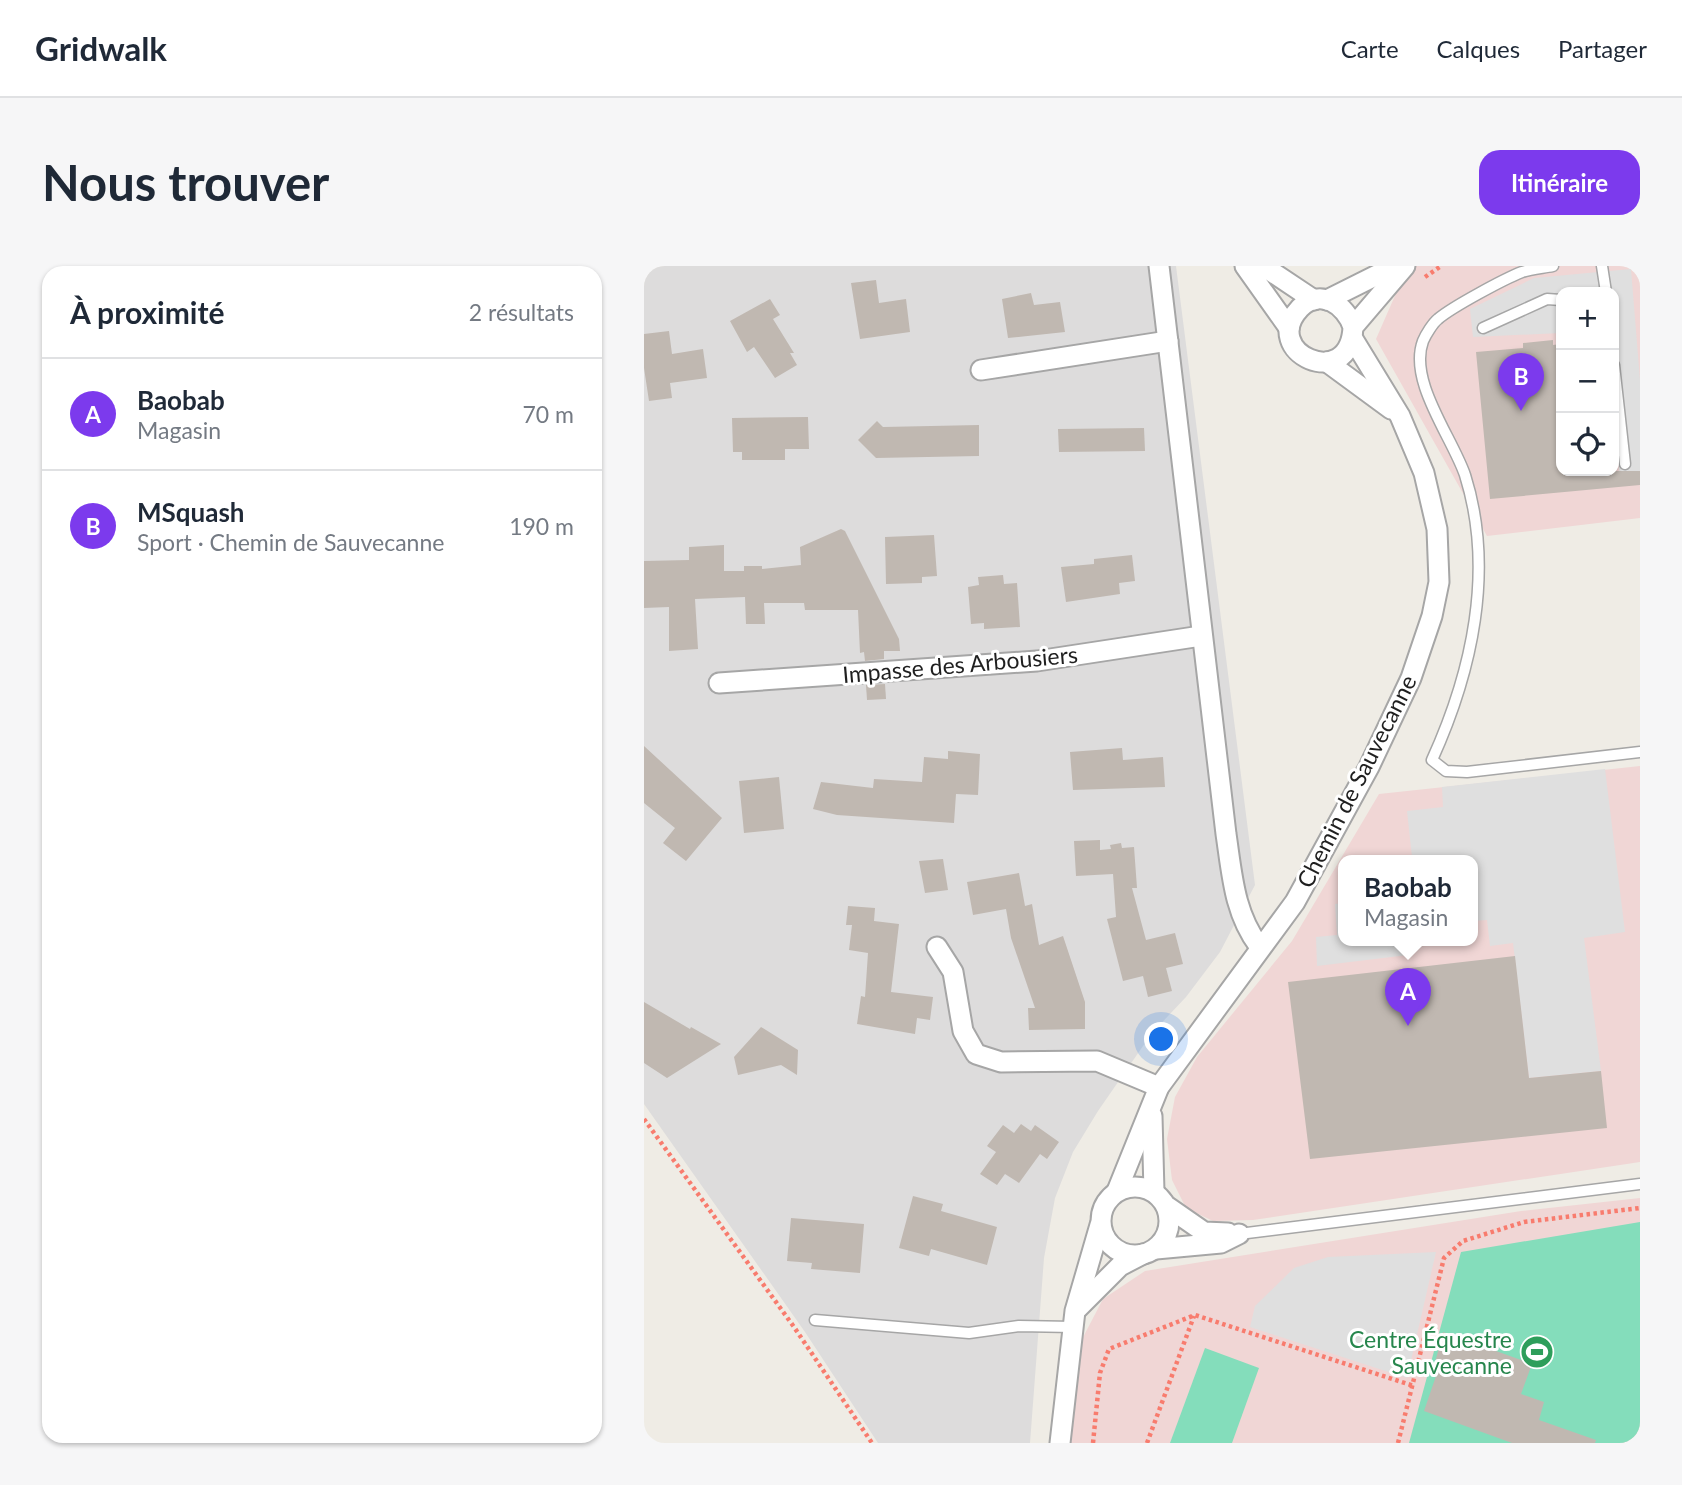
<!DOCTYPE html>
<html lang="fr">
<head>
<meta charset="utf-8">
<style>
  body { margin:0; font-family:Lato,sans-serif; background:#f6f6f7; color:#1f2937 }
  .controls { position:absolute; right:21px; top:21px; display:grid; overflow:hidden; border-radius:14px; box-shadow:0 2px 5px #0004 }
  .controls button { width:63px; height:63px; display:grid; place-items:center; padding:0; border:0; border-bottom:2px solid #e0e1e3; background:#fff; color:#1f2937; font:35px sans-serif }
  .you { position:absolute; left:518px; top:774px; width:24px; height:24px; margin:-18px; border:5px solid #fff; border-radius:50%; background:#1a73e8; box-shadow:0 0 0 10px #1a73e833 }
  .badge { display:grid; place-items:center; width:46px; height:46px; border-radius:50%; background:#7c3aed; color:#fff; font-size:23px; font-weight:700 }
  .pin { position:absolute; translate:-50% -58px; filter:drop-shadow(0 2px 4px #0008) }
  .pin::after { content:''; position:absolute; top:37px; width:24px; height:21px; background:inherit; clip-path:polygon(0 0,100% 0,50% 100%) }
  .popup { position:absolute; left:694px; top:589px; width:140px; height:91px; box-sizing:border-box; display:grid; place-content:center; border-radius:14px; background:#fff; filter:drop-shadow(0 2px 5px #0005); font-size:23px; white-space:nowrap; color:#747a83 }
  .popup b { font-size:26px; color:#1f2937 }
  .popup::after { content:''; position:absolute; left:50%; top:100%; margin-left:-14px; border:14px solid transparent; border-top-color:#fff }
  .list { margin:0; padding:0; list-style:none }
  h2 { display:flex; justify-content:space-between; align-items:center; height:91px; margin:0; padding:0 28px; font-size:30px }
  h2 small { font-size:23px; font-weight:400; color:#747a83 }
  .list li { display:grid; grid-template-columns:46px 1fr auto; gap:21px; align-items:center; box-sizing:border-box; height:112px; padding:0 28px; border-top:2px solid #e0e1e3 }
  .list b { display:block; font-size:26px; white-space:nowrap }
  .list p { margin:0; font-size:23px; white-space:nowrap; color:#747a83 }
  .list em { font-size:23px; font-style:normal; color:#747a83 }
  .icon { flex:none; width:38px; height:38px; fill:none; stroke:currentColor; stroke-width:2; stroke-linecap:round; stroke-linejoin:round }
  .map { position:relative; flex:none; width:996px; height:1177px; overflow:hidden; border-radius:21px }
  header { display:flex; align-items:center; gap:42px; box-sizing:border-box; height:98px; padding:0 35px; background:#fff; border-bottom:2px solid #e0e1e3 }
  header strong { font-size:33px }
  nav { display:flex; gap:38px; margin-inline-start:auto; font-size:24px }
  .intro { display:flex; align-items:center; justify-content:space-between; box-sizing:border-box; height:168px; padding:0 42px }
  h1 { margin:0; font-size:49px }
  .button { padding:18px 32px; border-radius:21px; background:#7c3aed; color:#fff; font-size:24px; font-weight:700 }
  main { display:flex; gap:42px; padding:0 42px }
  aside { flex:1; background:#fff; border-radius:21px; box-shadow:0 2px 5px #0004 }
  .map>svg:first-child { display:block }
  .residential { fill:#dddcdc }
  .commercial { fill:#f0d6d5; fill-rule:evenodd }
  .pitch { fill:#84ddbb }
  .parking { fill:#dfdfdf }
  .building { fill:#c0b8b1 }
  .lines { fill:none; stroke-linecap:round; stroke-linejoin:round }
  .service-casing { stroke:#a6a6a6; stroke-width:13 }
  .minor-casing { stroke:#a6a6a6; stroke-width:23 }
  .path { stroke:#f87c6e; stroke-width:4.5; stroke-dasharray:3.5 3.5; stroke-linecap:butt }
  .service { stroke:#fff; stroke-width:10 }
  .minor { stroke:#fff; stroke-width:19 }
  .labels { text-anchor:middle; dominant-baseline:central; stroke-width:6; stroke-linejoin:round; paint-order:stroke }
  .street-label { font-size:23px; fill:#1f1f1f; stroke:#fff }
  .leisure-label { font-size:23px; fill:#27864d; stroke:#fff; text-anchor:end }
</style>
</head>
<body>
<header>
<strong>Gridwalk</strong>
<nav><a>Carte</a><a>Calques</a><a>Partager</a></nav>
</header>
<div class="intro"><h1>Nous trouver</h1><a class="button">Itinéraire</a></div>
<main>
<aside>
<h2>À proximité<small>2 résultats</small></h2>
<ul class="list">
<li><span class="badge">A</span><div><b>Baobab</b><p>Magasin</p></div><em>70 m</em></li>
<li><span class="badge">B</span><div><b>MSquash</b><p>Sport · Chemin de Sauvecanne</p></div><em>190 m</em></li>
</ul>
</aside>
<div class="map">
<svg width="996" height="1177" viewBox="0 0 996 1177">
  <rect width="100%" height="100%" fill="#efece5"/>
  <polygon class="residential" points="0,0 532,0 611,619 576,686 542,731 508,767 454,845 429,886 411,932 400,992 386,1177 234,1177 161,1066 0,838"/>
  <g class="commercial">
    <path d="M764 0H996V252L843 270 732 73ZM917 26H970V205H917Z"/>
    <path d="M996 500V896L609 954 569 955 542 942 528 914 523 873 531 831 553 791 648 675 735 528ZM699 594H829V674H699Z"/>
    <polygon points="996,932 996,1177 427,1177 436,1077 459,1033 501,1005 877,945"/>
  </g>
  <g class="pitch">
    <polygon points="996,956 996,1177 765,1177 817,986"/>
    <polygon points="561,1082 615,1102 588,1177 526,1177"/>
  </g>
  <g class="parking">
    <polygon points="987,3 996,114 996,214 977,219 970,161 970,26 917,26 917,67 829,71 826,43 890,12"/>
    <polygon points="961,503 981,666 940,672 957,805 885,812 869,677 846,680 843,654 829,655 829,594 750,594 768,591 763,545 799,541 798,521"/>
    <polygon points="699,637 699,674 762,674 764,689 673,700 672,671 693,669 691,638"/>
    <polygon points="792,986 763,1112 606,1061 611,1040 650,1002 684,991"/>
  </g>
  <g class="building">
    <polygon points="232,14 235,37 262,33 266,66 216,73 207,17"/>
    <polygon points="387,27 390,39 416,36 421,66 364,72 358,33"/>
    <polygon points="126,33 136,49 129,53 150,87 146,87 153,99 131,112 110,81 103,86 86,55"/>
    <polygon points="25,65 28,88 59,83 63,112 26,117 28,132 5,135 0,102 0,68"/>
    <polygon points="909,74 909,79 917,78 917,205 996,205 996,219 846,233 832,86 879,82 879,77"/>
    <polygon points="164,151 165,183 141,183 141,194 98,194 98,186 89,186 88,152"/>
    <polygon points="233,155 239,161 335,159 335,190 232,192 214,174"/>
    <polygon points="500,162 501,185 415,186 414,163"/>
    <polygon points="197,263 201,265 255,373 256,385 240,385 240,393 221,395 220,386 216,387 214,344 161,344 160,337 120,337 121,358 102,358 101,331 51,333 54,383 25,385 25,341 0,342 0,295 45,294 45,281 80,279 80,305 100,305 100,300 118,300 118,303 157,299 156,281"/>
    <polygon points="290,269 293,310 278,311 278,317 242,318 241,271"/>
    <polygon points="488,289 491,315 475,317 476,328 422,336 417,301 450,298 450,293"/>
    <polygon points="359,309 360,318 373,317 376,361 340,363 340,357 327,358 324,321 335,319 334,311"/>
    <polygon points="241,418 242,433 223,434 222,419"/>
    <polygon points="0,480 78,552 42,595 19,577 31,562 0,537"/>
    <polygon points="478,482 479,494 519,491 521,521 429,524 426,486"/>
    <polygon points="304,485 336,488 334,529 312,528 310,557 193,549 169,543 177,516 229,522 230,513 278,516 280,491 304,493"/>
    <polygon points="135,511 140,563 100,567 95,515"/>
    <polygon points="456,574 456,584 467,583 466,579 477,577 478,582 490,581 493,622 488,622 502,674 531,667 539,698 522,702 528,725 504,731 499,710 479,715 463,653 472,651 469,608 432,610 430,575"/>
    <polygon points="299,593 304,624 281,627 275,595"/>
    <polygon points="375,607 381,640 388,638 395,679 419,670 441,736 441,763 385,764 384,742 391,742 367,672 362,643 329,649 323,616"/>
    <polygon points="204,640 231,642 230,655 255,658 247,726 289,731 286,754 273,752 271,768 213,758 217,730 221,731 224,687 205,684 208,659 202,659"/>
    <polygon points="871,690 885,812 957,805 963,862 666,893 644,716"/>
    <polygon points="0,736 46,763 47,761 77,778 23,812 0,797"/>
    <polygon points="117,761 154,784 153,809 137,799 94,809 90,791"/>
    <polygon points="377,858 387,865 391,859 415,876 403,893 396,888 375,917 361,908 353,919 336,908 352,886 343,880 359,859 370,867"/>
    <polygon points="269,930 299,938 297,945 353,961 343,999 287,983 285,990 255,982"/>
    <polygon points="147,952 220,958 216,1007 167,1003 168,997 143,995"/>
    <polygon points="799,1066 888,1098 877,1128 900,1136 895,1154 952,1174 951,1177 868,1177 780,1145 792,1110 788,1108"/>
  </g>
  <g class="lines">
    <defs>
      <g id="service">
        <path d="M909 0C899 2 887 3 878 6 860 13 808 41 794 53 789 57 782 68 779 75 764 115 808 171 821 209 851 304 828 406 788 494L802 505 823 506 996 486"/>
        <polyline points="958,0 962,26"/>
        <polyline points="839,62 903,33 917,34"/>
        <polyline points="970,99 981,198"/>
        <polyline points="595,968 996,918"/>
        <polyline points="171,1054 325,1067 375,1060 429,1061"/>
      </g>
      <g id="minor">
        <path d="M515 0 582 568C588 608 590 647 615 680"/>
        <polyline points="601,0 645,62"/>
        <polyline points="619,0 670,34"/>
        <polyline points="683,34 751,0"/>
        <path d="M709 61C702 39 676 21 656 42 614 86 706 128 709 61L761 0"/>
        <polyline points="683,96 747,143"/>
        <polyline points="337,104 524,75"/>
        <polyline points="75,417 393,395 557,370"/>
        <polyline points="293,681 309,706 319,765 332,788 357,796 453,795 515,821"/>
        <polyline points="508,850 510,926"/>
        <circle cx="491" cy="955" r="34"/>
        <polyline points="473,925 515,821 651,636 725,501 767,412 788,350 795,316 793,263 780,207 756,150 709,73"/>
        <polyline points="524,941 560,966 584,967"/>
        <polyline points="512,983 577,977 595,968"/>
        <polyline points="434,1042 476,1000 499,988"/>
        <polyline points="416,1177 431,1045 456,959"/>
      </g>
    </defs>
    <use href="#service" class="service-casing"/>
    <use href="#minor" class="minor-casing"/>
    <g class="path">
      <polyline points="781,11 797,0"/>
      <polyline points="0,853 150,1061 228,1177"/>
      <polyline points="449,1177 456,1107 465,1083 551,1049 770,1120"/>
      <polyline points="503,1177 550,1050"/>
      <polyline points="754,1177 800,992 819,975 880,956 996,942"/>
    </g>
    <use href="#service" class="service"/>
    <use href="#minor" class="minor"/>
  </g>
  <defs>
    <symbol id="stadium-disc" viewBox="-11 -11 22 22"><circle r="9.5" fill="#2e9e5b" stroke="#fff"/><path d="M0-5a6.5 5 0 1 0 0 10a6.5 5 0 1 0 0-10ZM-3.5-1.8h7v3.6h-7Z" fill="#fff"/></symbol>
  </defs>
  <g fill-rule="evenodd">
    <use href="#stadium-disc" x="874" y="1067" width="38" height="38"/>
  </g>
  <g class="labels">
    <g class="street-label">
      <text transform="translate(316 398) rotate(-5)">Impasse des Arbousiers</text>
      <text transform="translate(712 515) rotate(-63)">Chemin de Sauvecanne</text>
    </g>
    <g class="leisure-label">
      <text x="868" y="1073">Centre Équestre<tspan x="868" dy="26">Sauvecanne</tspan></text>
    </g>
  </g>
</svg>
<div class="controls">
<button>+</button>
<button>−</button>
<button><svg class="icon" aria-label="locate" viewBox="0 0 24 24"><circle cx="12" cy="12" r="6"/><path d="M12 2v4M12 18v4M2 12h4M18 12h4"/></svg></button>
</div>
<div class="you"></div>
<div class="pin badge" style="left:764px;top:760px">A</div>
<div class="popup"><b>Baobab</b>Magasin</div>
<div class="pin badge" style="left:877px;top:145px">B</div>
</div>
</main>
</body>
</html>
